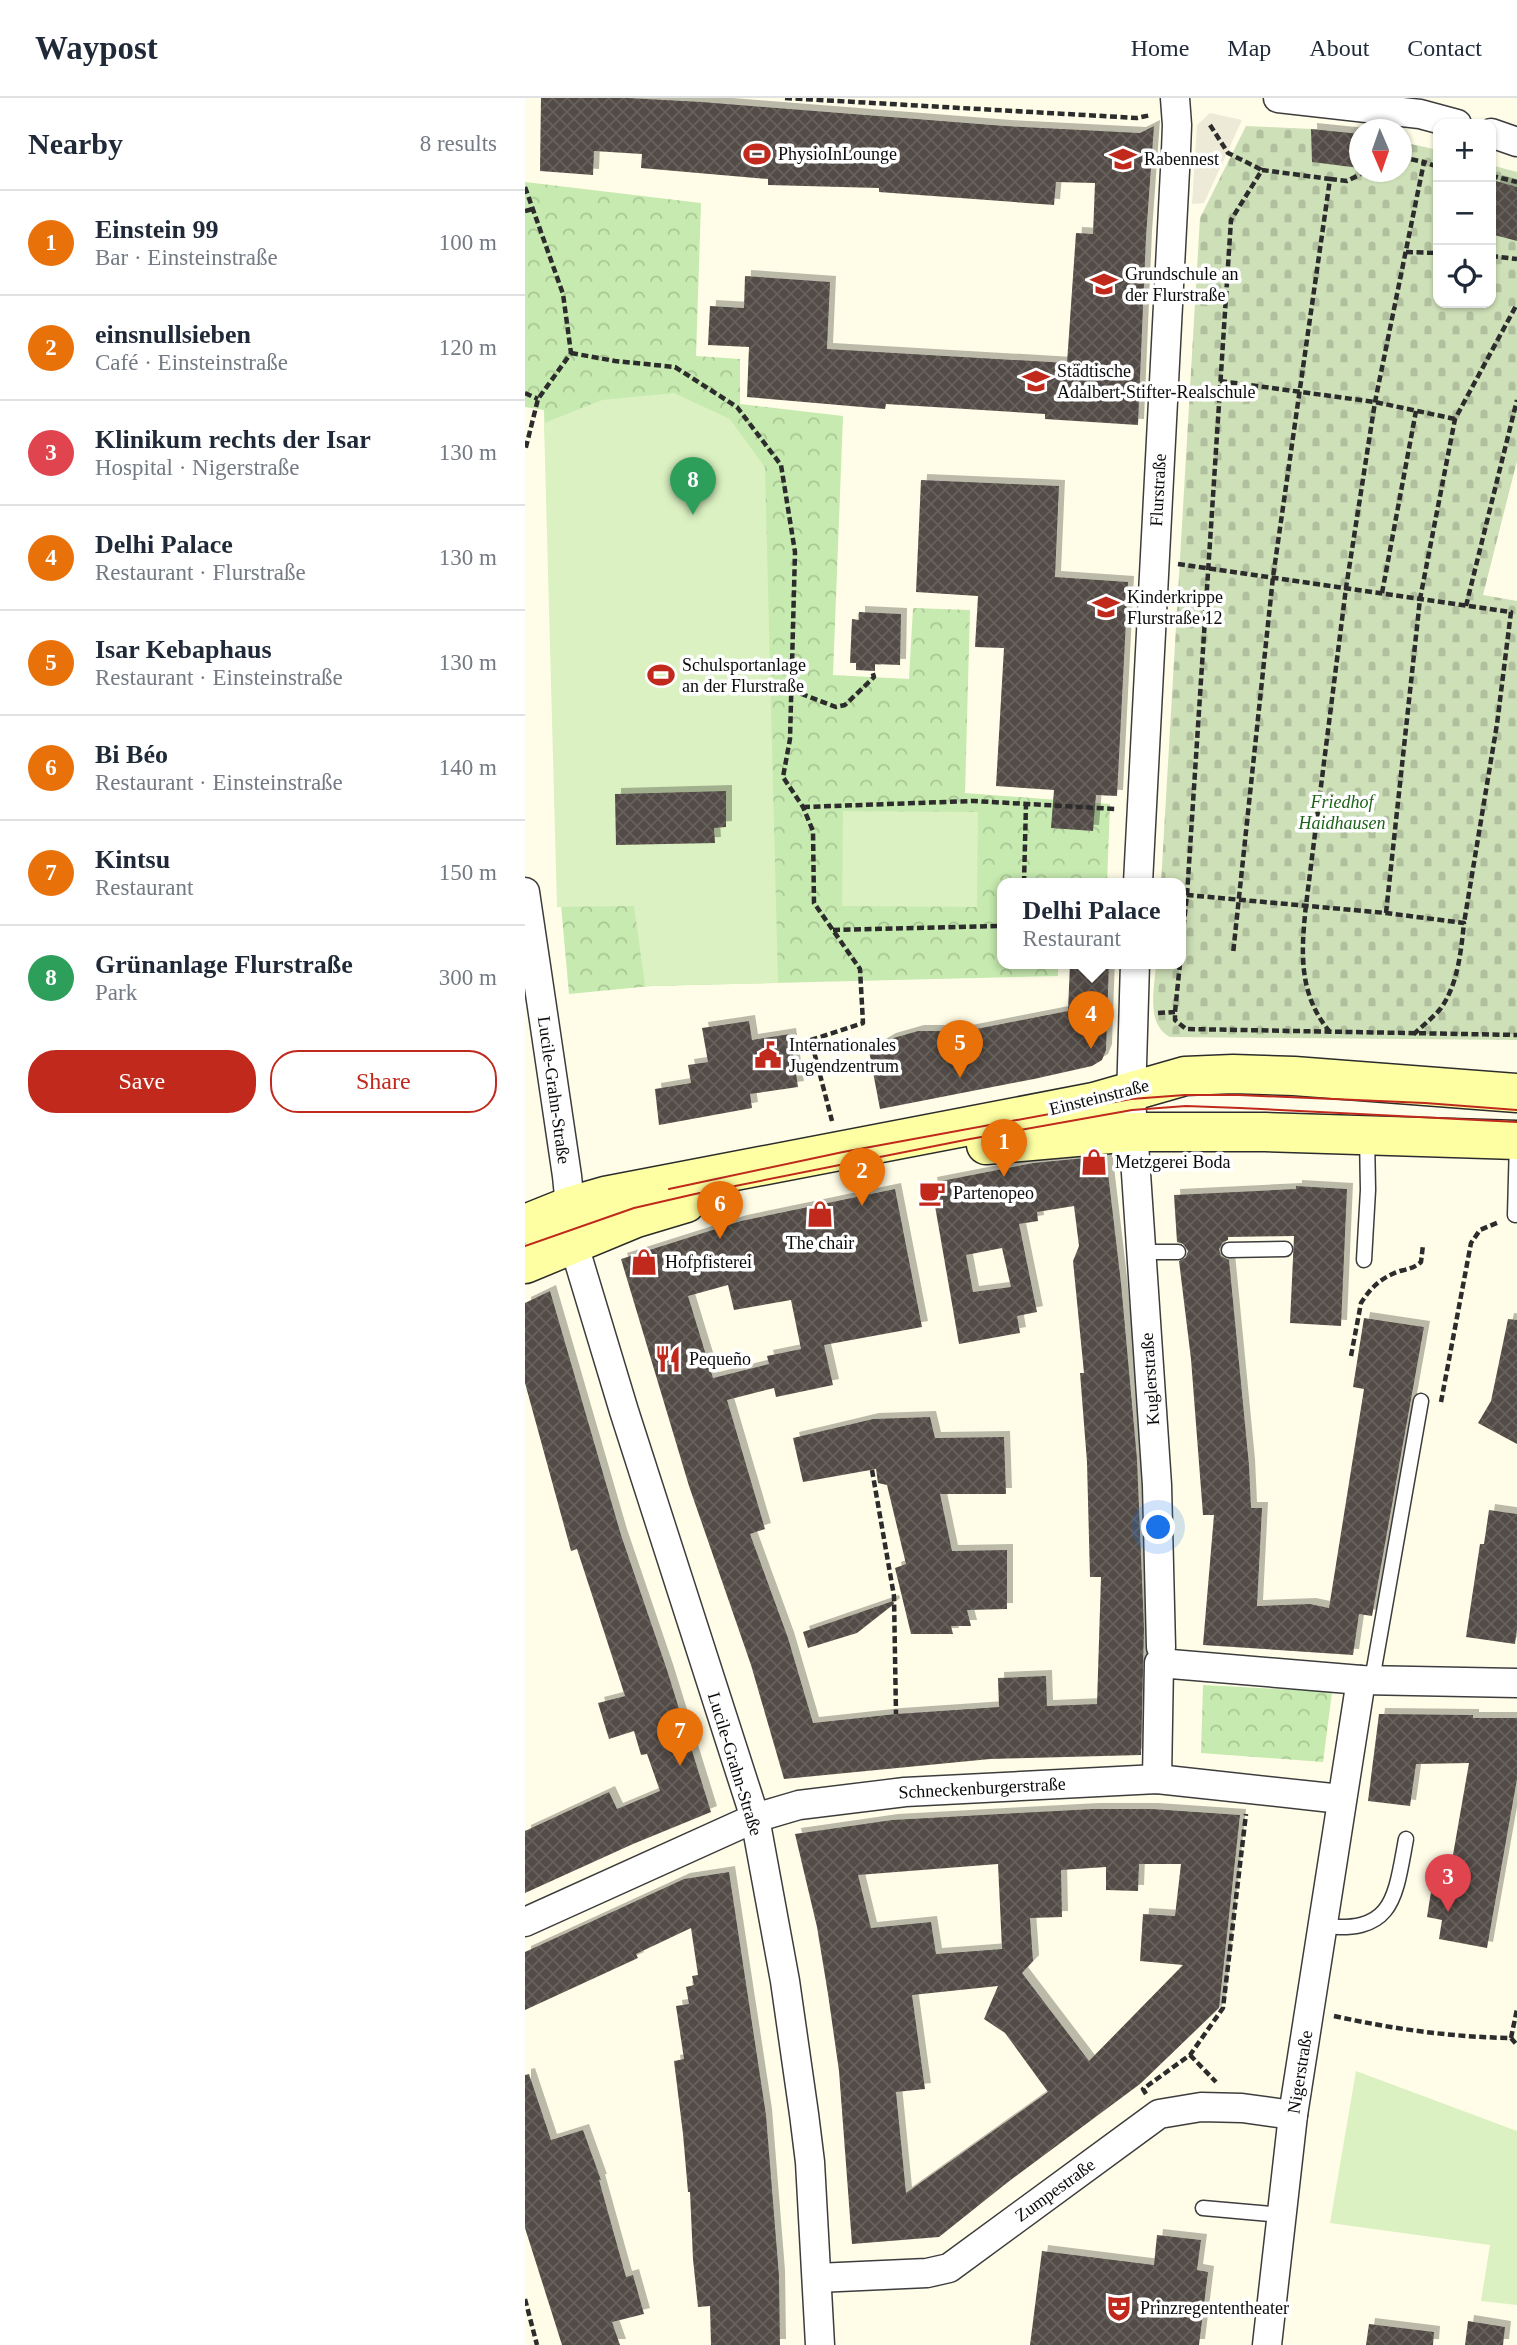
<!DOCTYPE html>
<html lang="en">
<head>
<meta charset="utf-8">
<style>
  body { margin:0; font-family:Georgia,serif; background:#f6f6f7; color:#1f2937 }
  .controls { position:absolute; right:21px; top:21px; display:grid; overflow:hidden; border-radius:14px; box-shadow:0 2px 5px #0004 }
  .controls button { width:63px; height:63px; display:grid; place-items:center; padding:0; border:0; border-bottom:2px solid #e0e1e3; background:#fff; color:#1f2937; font:35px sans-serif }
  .compass { position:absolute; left:824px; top:21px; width:63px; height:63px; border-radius:50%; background:#fff; box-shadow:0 2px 5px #0004; rotate:178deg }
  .you { position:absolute; left:634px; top:1430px; width:24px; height:24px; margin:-18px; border:5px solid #fff; border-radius:50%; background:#1a73e8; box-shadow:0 0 0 10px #1a73e833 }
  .badge { display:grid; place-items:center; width:46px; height:46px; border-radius:50%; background:#c0291c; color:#fff; font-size:23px; font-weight:700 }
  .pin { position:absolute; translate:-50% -58px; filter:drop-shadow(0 2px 4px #0008) }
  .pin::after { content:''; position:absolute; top:37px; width:24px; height:21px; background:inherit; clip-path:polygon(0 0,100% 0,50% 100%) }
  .popup { position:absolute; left:472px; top:780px; width:189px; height:91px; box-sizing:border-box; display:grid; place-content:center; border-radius:14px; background:#fff; filter:drop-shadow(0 2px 5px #0005); font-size:23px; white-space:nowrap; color:#747a83 }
  .popup b { font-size:26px; color:#1f2937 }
  .popup::after { content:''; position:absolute; left:50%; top:100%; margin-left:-14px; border:14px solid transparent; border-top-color:#fff }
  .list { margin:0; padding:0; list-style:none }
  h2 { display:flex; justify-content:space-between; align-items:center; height:91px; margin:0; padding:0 28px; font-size:30px }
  h2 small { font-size:23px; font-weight:400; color:#747a83 }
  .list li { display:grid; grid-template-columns:46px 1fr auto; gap:21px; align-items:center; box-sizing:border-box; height:105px; padding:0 28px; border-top:2px solid #e0e1e3 }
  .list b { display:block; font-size:26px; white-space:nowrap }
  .list p { margin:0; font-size:23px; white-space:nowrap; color:#747a83 }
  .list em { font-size:23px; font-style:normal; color:#747a83 }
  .actions { display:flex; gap:14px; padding:21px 28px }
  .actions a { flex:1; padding:16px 0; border:2px solid #c0291c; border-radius:28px; text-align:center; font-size:24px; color:#c0291c }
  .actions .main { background:#c0291c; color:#fff }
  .icon { flex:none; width:38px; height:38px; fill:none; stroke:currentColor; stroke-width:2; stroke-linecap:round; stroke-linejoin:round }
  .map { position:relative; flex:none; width:992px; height:2247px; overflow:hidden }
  header { display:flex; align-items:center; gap:42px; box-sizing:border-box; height:98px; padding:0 35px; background:#fff; border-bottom:2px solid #e0e1e3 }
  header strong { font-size:33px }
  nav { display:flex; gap:38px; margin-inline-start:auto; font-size:24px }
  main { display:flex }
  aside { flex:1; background:#fff }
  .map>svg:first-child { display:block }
  .cemetery { fill:url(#cemetery-stones) }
  .park { fill:url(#park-crowns) }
  .pitch { fill:#dbf1c1 }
  .plaza { fill:#edead7 }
  .building { fill:url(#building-cross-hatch); fill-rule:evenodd; filter:url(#shadow) }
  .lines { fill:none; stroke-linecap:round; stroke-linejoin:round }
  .lane-casing { stroke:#3d3d3d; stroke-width:17 }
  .street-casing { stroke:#3d3d3d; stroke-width:31 }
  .secondary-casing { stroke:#2c2c2c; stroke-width:41 }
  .path { stroke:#2c2c2c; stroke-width:4.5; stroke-dasharray:7 3.5; stroke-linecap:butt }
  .lane { stroke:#fff; stroke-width:14 }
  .street { stroke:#fff; stroke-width:28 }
  .secondary { stroke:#feffa2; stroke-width:38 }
  .tram { stroke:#c0291c; stroke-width:2 }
  .labels { text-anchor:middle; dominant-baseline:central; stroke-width:7; stroke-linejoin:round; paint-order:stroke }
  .poi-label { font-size:18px; fill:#0a0a0a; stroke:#fff; text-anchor:start }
  .street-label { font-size:18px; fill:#0a0a0a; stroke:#fff }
  .park-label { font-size:18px; font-style:italic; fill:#1e6318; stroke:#fff }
</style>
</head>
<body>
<header>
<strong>Waypost</strong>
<nav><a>Home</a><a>Map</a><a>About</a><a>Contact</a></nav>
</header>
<main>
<aside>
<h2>Nearby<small>8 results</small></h2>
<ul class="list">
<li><span class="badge" style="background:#e8710a">1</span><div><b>Einstein 99</b><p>Bar · Einsteinstraße</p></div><em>100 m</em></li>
<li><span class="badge" style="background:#e8710a">2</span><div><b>einsnullsieben</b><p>Café · Einsteinstraße</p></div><em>120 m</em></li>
<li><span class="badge" style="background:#e0444e">3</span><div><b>Klinikum rechts der Isar</b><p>Hospital · Nigerstraße</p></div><em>130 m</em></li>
<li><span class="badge" style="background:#e8710a">4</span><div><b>Delhi Palace</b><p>Restaurant · Flurstraße</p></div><em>130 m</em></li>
<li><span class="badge" style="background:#e8710a">5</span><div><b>Isar Kebaphaus</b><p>Restaurant · Einsteinstraße</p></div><em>130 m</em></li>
<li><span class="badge" style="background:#e8710a">6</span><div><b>Bi Béo</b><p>Restaurant · Einsteinstraße</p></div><em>140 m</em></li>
<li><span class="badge" style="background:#e8710a">7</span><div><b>Kintsu</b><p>Restaurant</p></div><em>150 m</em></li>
<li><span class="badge" style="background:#2e9e5b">8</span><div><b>Grünanlage Flurstraße</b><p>Park</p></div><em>300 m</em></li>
</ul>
<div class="actions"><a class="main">Save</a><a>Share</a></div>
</aside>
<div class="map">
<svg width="992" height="2247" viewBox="0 0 992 2247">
  <defs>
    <pattern id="cemetery-stones" width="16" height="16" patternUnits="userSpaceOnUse" patternTransform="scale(1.75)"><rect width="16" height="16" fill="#cee0b8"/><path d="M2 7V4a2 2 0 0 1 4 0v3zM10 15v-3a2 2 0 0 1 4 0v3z" fill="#b0bf9d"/></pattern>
    <pattern id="park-crowns" width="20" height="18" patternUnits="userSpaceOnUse" patternTransform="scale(1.75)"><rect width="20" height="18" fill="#c6eaaf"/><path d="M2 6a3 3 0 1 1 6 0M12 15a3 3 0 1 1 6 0" fill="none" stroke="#a9c795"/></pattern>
    <pattern id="building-cross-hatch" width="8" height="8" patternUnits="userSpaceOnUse" patternTransform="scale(1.75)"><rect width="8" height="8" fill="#534c46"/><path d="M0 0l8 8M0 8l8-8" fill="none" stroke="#67615c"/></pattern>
    <filter id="shadow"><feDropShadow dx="6" dy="-6" stdDeviation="0" flood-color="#0004"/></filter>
  </defs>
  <rect width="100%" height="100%" fill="#fffde7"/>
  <path class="cemetery" d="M721 28 786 31 834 36V74H876L877 44 913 52V205H966V67L992 74V363L958 497 992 503V942L645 939C620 926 630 889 631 865H655V785H636L675 120Z"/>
  <g class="park">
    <polygon points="0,84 176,105 171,258 215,261 215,306 318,318 308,577 384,581 388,510 445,512 440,695 585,706 582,785 477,785 477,865 533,865 533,878 127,888 44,896 34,785 19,312 0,309"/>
    <polygon points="678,1587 807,1594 798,1664 676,1655"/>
  </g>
  <g class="pitch">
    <polygon points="149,295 205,321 240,369 253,885 120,888 109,808 32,809 19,325 77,302"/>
    <polygon points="318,713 453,714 452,809 317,808"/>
    <polygon points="831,1973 992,2033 992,2207 956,2203 965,2147 805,2125"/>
  </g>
  <polygon class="plaza" points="685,15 717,22 679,105 667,106 672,27"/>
  <g class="building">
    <polygon points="16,0 103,0 177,4 480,28 615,35 629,28 621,139 613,327 520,321 520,316 361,306 360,311 222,299 224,249 183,247 185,208 219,210 220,178 305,184 302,251 542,265 551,135 568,136 570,85 531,84 529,107 354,94 354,90 243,87 243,81 116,70 117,56 69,53 68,77 15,73"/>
    <polygon points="786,31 835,36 835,70 787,64"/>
    <polygon points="971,83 992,89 992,143 966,136 966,98"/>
    <polygon points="396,382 534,388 530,479 603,484 592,698 571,697 568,733 526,730 529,692 471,688 479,550 450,549 453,498 391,494"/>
    <polygon points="334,514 376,516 375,567 350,566 350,573 331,572 331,565 325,565 327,521 334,522"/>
    <polygon points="201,693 201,729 189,730 190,745 91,747 90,696"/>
    <polygon points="545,865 584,865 581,952 577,962 567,968 509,981 355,1011 344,953 365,941 393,933 441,933 543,913"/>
    <polygon points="224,923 227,942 265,936 273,989 225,996 227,1010 134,1027 130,991 166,985 163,967 183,964 177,930"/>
    <path d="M581 1058 596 1185 612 1361 619 1530 616 1657 465 1661 259 1681 226 1567 164 1388 96 1161 216 1123 370 1091 397 1229 299 1247 308 1287 251 1299 249 1290 202 1302 240 1431 225 1436 263 1540 288 1625 371 1616 474 1609 473 1580 521 1578 522 1608 572 1606 576 1479H565L562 1364 555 1275H559L548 1163 554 1148 549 1108 512 1114 513 1123 494 1126 512 1214 492 1218 495 1235 434 1246 406 1085 508 1065ZM477 1150 486 1189 448 1194 441 1157ZM203 1187 209 1212 266 1202 276 1251 242 1258 244 1266 188 1280 163 1198Z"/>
    <polygon points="771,1088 822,1091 816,1228 765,1225 769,1138 703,1139 703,1142 698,1144 694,1151 696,1158 704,1162 724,1367 726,1410 737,1410 732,1508 785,1506 804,1510 839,1291 828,1289 839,1220 899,1229 847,1518 834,1516 828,1557 678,1547 689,1417 678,1417 666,1261 654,1163 661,1159 663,1153 658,1146 652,1144 649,1097 771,1091"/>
    <polygon points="25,1193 96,1437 142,1572 186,1714 108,1746 0,1795 0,1733 84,1694 92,1711 135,1693 122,1656 116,1657 109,1633 84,1641 73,1605 100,1598 52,1451 46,1453 0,1285 0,1205"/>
    <polygon points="983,1221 992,1222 992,1346 953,1325 966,1303"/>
    <polygon points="405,1319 410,1340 479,1339 481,1396 415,1396 427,1453 482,1452 482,1511 442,1512 446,1528 426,1528 428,1536 386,1536 370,1470 381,1466 362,1387 353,1385 351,1371 278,1384 268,1340 348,1321"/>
    <polygon points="964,1412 992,1416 992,1530 990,1546 941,1539 955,1446 959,1446"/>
    <polygon points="368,1503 369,1506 332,1535 283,1550 278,1534"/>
    <polygon points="854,1616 948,1617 948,1620 992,1620 992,1681 962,1850 914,1841 917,1822 902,1819 906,1794 921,1797 944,1665 891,1666 885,1708 843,1703"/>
    <path d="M568 1711H627L715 1717 694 1910 615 1986 483 2084 414 2139 327 2146 314 1973 303 1896 292 1829 270 1736 367 1722ZM473 1766 477 1851 411 1856 406 1824 346 1830 333 1777ZM614 1766H656L650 1818 618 1816 615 1863 658 1867 564 1963 497 1875 508 1863 505 1820 537 1819 536 1772 581 1769V1792L613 1793ZM473 1888 459 1921 480 1935 523 1994 381 2095 371 1994 400 1991 387 1897Z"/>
    <polygon points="204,1774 241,2017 254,2178 255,2247 186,2247 185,2208 173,2209 168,2161 165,2094 163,2094 158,2036 149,1963 159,1961 151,1908 164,1906 161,1889 169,1887 167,1878 173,1877 166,1830 111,1856 113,1860 0,1912 0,1854 159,1781"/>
    <polygon points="4,1976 26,2042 58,2032 76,2082 74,2082 101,2179 108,2177 119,2216 87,2224 95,2247 37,2247 0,2130 0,1977"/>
    <polygon points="632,2137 676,2142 672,2172 683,2174 674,2247 505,2247 517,2153 629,2167"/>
    <polygon points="943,2223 980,2229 978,2247 940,2247"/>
    <polygon points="844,2226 909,2234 908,2247 841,2247"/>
  </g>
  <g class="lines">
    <defs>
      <g id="lane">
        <polyline points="990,1117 992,1043"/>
        <polyline points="704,1152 760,1151"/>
        <polyline points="615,1154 653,1154"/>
        <polyline points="839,1162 843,1092 842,1037"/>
        <polyline points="847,1582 896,1303"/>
        <path d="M797 1828C869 1836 870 1800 881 1741"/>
        <polyline points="678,2110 757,2117"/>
      </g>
      <g id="street">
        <polyline points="753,0 895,16 932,26"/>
        <polyline points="966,35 992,44"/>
        <polyline points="613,785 651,53 652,27 650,0"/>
        <polyline points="0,794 42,1078 45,1108"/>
        <polyline points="610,865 606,1001 632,1387 636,1549"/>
        <polyline points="48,1144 99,1313 230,1720 260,1883 279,2016 285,2064 295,2247"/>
        <polyline points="632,1681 634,1565 836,1582 992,1585"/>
        <polyline points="0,1824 230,1720 274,1707 380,1694 632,1681 816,1701"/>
        <polyline points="292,2180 402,2175 424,2170 634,2016 676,2009 717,2010 768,2017"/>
        <polyline points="742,2247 768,2017 836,1582"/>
      </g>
      <g id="secondary">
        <polyline points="461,1047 608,1034 740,1034 992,1042"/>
        <polyline points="0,1126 45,1108 80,1098 569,1004 660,978 708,976 769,978 992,995"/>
        <polyline points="0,1166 111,1120 161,1105"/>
      </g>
    </defs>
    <use href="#lane" class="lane-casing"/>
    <use href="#street" class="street-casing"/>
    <use href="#secondary" class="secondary-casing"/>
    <g class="path">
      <polyline points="260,0 612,20 626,17"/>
      <polyline points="685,27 703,55 737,72"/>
      <polyline points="876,59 899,64"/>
      <polyline points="966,80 972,79 992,84"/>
      <polyline points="805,81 822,83 840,74"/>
      <polyline points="0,89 38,196 46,255 13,301 0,353"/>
      <polyline points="0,113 8,111"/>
      <polyline points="881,154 913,155"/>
      <polyline points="966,158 992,161"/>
      <polyline points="46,255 90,263 150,269 212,309 256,367 270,454 265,641 258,679 278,709 288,733 289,805 335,871 338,925 286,942 307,1023"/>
      <polyline points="695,283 850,304 930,321"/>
      <polyline points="0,295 13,301"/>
      <polyline points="653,466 986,514 972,626 939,825"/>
      <polyline points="857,495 891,313"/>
      <polyline points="941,508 992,302"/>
      <polyline points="266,592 311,609 320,607 345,583 349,579 347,573"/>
      <polyline points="278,709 449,703 591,711"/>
      <polyline points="499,785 501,706"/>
      <polyline points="662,797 706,122 737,72 805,81 748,479 708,856"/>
      <polyline points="861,815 895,501 930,321 992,206"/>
      <polyline points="308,832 477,828"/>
      <path d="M655 860 662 797 861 815 939 825C936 853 933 886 916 910 909 919 897 928 888 937"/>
      <polyline points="655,865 650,914 650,922 661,931 992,937"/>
      <polyline points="633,915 650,914"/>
      <path d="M805 934C773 896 776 854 781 807L821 490 850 304 899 64 913 69"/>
      <path d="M826 1258 836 1205C846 1189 857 1179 875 1173 883 1171 889 1170 896 1164L898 1147"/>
      <polyline points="916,1304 946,1145 955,1132 974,1124"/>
      <polyline points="347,1372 369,1498 371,1616"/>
      <path d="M809 1918C868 1931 925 1939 986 1940L992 1947"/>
      <polyline points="986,1940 992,1911"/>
      <polyline points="665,1957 691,1984"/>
      <polyline points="621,1996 618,1991 665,1957 698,1910 721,1716"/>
      <polyline points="0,2201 12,2247"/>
    </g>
    <use href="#lane" class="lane"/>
    <use href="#street" class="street"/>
    <use href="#secondary" class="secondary"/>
    <g class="tram">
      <polyline points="144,1091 318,1054 606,1001 660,997 714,997 900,1005 992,1012"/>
      <polyline points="0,1148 109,1110 170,1096 445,1041 607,1012 661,1008 715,1010 992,1024"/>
    </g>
  </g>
  <defs>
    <symbol id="stadium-bare" viewBox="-9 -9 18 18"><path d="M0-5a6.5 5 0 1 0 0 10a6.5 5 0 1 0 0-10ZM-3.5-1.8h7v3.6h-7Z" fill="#c0291c" stroke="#fff" stroke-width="2.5" paint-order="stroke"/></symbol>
    <symbol id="school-bare" viewBox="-9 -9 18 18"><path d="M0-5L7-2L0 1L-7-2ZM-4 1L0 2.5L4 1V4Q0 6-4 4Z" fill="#c0291c" stroke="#fff" stroke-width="2.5" paint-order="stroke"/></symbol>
    <symbol id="civic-bare" viewBox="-9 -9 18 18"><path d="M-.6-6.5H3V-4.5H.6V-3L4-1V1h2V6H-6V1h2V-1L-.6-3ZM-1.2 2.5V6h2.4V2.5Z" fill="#c0291c" stroke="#fff" stroke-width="2.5" paint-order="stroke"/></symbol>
    <symbol id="shop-bare" viewBox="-9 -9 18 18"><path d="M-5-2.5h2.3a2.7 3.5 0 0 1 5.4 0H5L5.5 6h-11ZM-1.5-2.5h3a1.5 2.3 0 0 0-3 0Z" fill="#c0291c" stroke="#fff" stroke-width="2.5" paint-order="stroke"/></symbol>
    <symbol id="cafe-bare" viewBox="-9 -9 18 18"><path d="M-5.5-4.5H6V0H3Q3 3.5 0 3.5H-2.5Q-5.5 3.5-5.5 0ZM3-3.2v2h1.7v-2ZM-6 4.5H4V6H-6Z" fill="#c0291c" stroke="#fff" stroke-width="2.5" paint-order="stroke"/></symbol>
    <symbol id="restaurant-bare" viewBox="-9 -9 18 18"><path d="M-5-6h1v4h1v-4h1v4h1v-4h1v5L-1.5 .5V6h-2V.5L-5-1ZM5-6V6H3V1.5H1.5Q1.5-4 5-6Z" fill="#c0291c" stroke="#fff" stroke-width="2.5" paint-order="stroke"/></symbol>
    <symbol id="theatre-bare" viewBox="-9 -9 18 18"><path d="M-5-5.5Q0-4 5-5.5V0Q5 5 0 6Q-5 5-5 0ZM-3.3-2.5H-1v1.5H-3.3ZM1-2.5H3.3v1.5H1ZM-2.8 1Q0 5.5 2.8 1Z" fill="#c0291c" stroke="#fff" stroke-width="2.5" paint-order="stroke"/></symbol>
  </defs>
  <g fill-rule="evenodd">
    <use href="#stadium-bare" x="213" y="37" width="38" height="38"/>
    <use href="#school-bare" x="579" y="42" width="38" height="38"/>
    <use href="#school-bare" x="560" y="167" width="38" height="38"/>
    <use href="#school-bare" x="492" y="264" width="38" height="38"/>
    <use href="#school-bare" x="562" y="490" width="38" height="38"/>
    <use href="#stadium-bare" x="117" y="558" width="38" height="38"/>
    <use href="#civic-bare" x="224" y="938" width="38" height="38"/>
    <use href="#shop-bare" x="550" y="1045" width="38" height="38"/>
    <use href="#cafe-bare" x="388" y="1076" width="38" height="38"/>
    <use href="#shop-bare" x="276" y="1097" width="38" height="38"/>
    <use href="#shop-bare" x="100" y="1145" width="38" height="38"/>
    <use href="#restaurant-bare" x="124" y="1242" width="38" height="38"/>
    <use href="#theatre-bare" x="575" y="2191" width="38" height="38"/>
  </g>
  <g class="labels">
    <g class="poi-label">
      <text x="253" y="56">PhysioInLounge</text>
      <text x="619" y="61">Rabennest</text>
      <text x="600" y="176">Grundschule an<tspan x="600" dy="21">der Flurstraße</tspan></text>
      <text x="532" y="273">Städtische<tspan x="532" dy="21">Adalbert-Stifter-Realschule</tspan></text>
      <text x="602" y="499">Kinderkrippe<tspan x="602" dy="21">Flurstraße 12</tspan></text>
      <text x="157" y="567">Schulsportanlage<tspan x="157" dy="21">an der Flurstraße</tspan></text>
      <text x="264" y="947">Internationales<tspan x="264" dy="21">Jugendzentrum</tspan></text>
      <text x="590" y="1064">Metzgerei Boda</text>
      <text x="428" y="1095">Partenopeo</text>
      <text x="295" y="1145" text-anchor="middle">The chair</text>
      <text x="140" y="1164">Hofpfisterei</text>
      <text x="164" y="1261">Pequeño</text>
      <text x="615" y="2210">Prinzregententheater</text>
    </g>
    <g class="street-label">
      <text transform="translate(633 392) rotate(-87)">Flurstraße</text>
      <text transform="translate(29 992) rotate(82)">Lucile-Grahn-Straße</text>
      <text transform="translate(574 999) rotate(-14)">Einsteinstraße</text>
      <text transform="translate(625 1281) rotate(-94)">Kuglerstraße</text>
      <text transform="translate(210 1666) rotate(73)">Lucile-Grahn-Straße</text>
      <text transform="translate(457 1690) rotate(-3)">Schneckenburgerstraße</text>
      <text transform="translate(775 1974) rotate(-81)">Nigerstraße</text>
      <text transform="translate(530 2092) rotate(-36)">Zumpestraße</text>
    </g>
    <g class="park-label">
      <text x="817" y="704">Friedhof<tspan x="817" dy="21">Haidhausen</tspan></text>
    </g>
  </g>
</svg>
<div class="controls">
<button>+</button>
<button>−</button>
<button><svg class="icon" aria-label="locate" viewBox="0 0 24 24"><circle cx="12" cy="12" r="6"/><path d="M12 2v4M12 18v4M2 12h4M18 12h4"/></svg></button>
</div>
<svg class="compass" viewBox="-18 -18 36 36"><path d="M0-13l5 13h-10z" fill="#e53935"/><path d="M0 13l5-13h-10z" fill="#747a83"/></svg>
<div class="you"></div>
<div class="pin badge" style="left:479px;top:1079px;background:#e8710a">1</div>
<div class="pin badge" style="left:337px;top:1108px;background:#e8710a">2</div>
<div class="pin badge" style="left:923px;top:1814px;background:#e0444e">3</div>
<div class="pin badge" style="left:566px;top:951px;background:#e8710a">4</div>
<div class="popup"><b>Delhi Palace</b>Restaurant</div>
<div class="pin badge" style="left:435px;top:980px;background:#e8710a">5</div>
<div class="pin badge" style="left:195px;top:1141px;background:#e8710a">6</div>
<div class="pin badge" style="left:155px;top:1668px;background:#e8710a">7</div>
<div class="pin badge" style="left:168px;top:417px;background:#2e9e5b">8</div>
</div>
</main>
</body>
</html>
